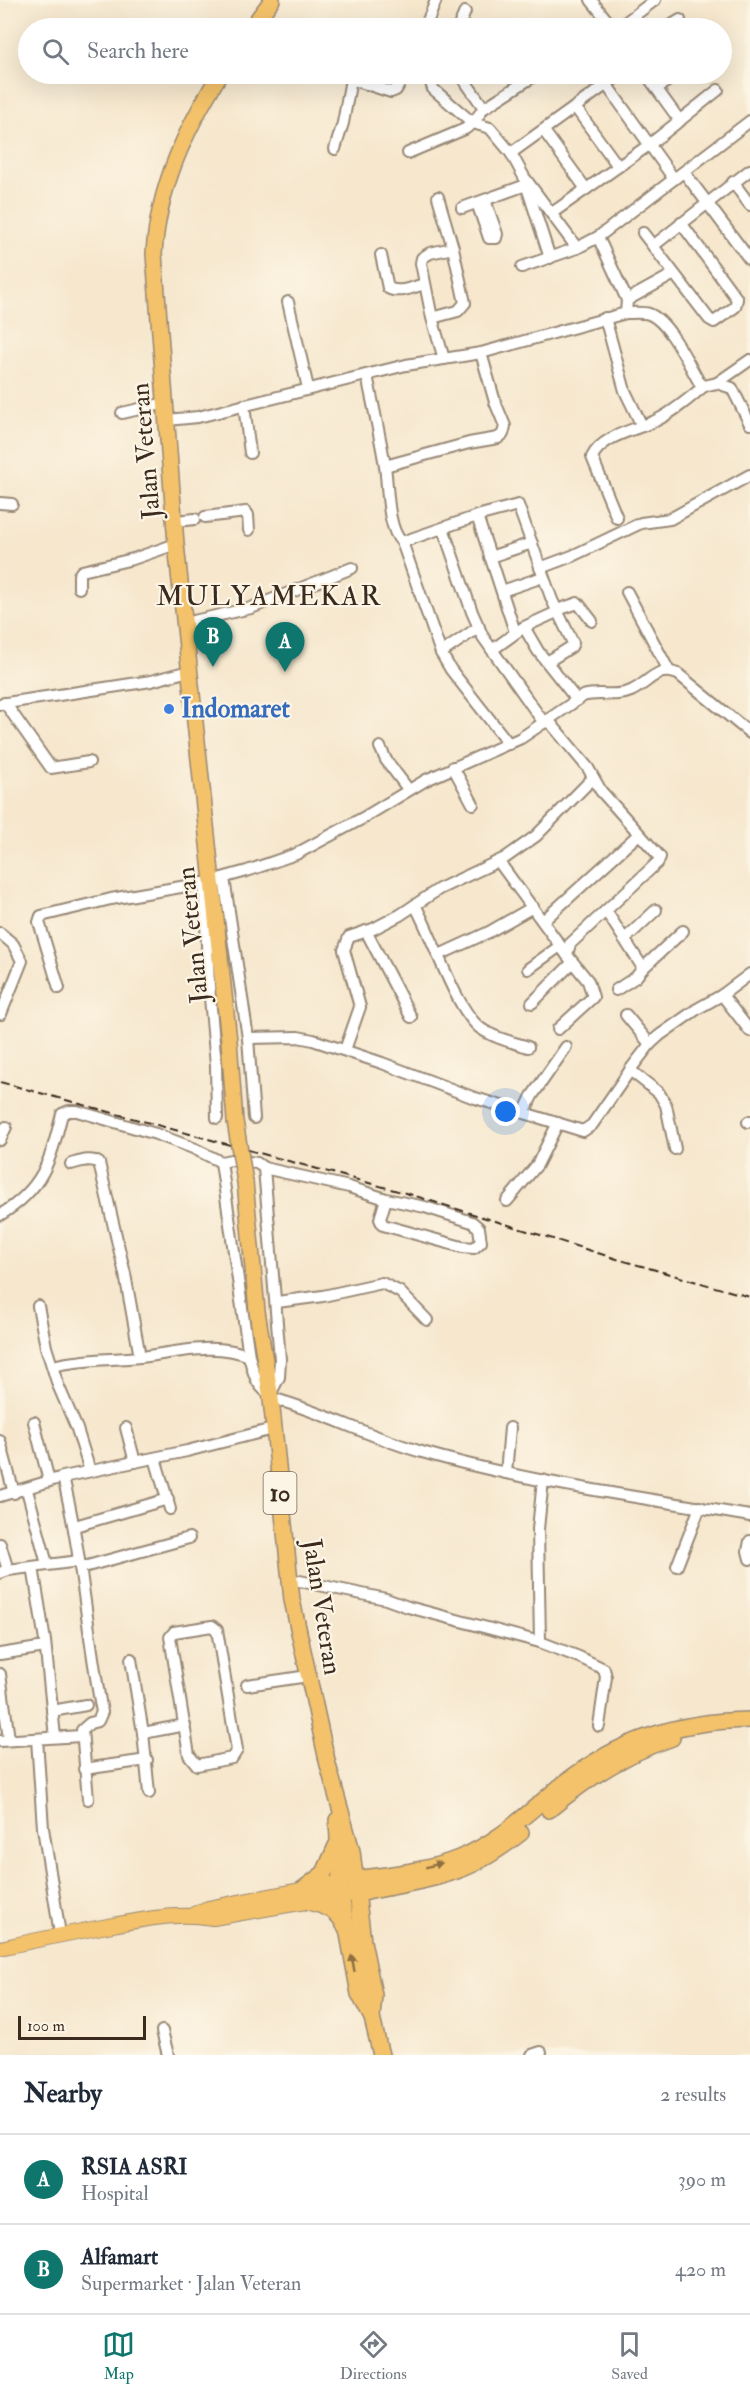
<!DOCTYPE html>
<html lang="en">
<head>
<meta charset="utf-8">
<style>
  body { margin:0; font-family:"IM FELL Double Pica",serif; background:#f6f6f7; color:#1f2937 }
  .scale { position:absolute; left:18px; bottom:15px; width:128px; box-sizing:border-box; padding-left:6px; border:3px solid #3b2a1e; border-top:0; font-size:16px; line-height:21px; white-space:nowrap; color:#3b2a1e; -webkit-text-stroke:4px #fcf5e5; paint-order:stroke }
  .you { position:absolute; left:506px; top:1112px; width:21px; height:21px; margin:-15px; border:4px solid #fff; border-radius:50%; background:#1a73e8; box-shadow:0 0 0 9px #1a73e833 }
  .badge { display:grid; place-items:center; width:39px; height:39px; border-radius:50%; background:#0f766e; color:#fff; font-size:20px; font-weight:700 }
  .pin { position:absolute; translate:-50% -50px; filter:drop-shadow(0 2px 3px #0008) }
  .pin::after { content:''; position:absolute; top:32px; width:21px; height:18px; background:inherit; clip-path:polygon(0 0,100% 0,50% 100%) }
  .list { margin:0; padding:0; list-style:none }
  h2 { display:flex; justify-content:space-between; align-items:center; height:78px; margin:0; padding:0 24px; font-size:26px }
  h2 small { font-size:20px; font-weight:400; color:#747a83 }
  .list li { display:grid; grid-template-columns:39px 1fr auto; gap:18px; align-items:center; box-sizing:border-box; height:90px; padding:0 24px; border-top:2px solid #e0e1e3 }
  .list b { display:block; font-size:22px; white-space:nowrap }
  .list p { margin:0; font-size:20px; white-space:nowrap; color:#747a83 }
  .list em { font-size:20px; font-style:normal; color:#747a83 }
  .icon { flex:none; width:33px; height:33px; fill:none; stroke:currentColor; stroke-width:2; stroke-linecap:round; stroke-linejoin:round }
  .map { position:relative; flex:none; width:750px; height:2055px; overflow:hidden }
  .search { position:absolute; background:#fff; box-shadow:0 6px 24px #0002; left:18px; right:18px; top:18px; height:66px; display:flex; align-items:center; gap:15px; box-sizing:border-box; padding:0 21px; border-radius:33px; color:#747a83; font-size:22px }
  .sheet { height:258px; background:#fff }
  nav { display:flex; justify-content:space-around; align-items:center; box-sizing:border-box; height:84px; border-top:2px solid #e0e1e3; background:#fff; font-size:16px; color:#747a83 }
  nav a { display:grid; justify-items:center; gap:3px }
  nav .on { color:#0f766e }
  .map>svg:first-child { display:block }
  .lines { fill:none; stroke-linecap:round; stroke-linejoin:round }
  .minor-casing { stroke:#988876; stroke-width:14 }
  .major-casing { stroke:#988876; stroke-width:16 }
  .highway-casing { stroke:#988876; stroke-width:18 }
  .minor { stroke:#fff; stroke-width:10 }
  .major { stroke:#f3c26a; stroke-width:14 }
  .highway { stroke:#f3c26a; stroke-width:15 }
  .rail { stroke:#3b2a1e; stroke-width:2; stroke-dasharray:9 4.5; stroke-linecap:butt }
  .highway-bridge-casing { stroke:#988876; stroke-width:18; stroke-linecap:butt }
  .highway-bridge { stroke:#f3c26a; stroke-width:15 }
  .oneway { fill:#8e6e40 }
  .shop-dot { fill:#3f7fe0; stroke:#fcf5e5; stroke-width:2 }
  .labels { text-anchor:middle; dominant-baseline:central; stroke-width:4.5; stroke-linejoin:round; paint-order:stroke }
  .shield { fill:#fcf5e5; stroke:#75675a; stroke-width:1.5 }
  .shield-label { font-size:24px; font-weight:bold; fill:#3b2a1e }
  .street-label { font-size:26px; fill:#3b2a1e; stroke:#fcf5e5 }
  .shop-label { font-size:26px; font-weight:bold; fill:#366cbe; stroke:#fcf5e5; text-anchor:start }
  .quarter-label { font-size:28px; letter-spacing:1.5px; fill:#3b2a1e; stroke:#fcf5e5 }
</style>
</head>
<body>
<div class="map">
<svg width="750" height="2055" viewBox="0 0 750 2055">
  <rect width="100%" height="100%" fill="#fcf5e5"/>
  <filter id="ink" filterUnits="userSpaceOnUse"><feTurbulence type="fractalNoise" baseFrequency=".0167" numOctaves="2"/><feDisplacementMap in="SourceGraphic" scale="12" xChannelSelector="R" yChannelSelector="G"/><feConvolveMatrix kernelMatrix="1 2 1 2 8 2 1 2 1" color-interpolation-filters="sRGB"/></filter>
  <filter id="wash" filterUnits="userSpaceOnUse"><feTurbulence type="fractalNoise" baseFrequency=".008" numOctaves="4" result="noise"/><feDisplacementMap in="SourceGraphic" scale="24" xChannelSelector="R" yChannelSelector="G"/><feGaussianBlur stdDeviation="1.35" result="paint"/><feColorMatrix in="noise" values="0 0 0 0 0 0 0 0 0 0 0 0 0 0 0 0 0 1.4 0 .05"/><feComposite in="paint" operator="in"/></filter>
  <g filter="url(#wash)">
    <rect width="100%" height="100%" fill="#f6e7cd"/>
  </g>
  <g filter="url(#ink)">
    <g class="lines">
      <defs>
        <g id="minor">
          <polyline points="591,0 610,24 603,28"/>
          <polyline points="425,28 436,0"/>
          <polyline points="458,28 465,12"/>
          <polyline points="618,28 655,0"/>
          <polyline points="667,28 680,20"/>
          <polyline points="435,74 431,83 433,89 473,123 490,128 511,153 524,177 577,248"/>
          <polyline points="460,74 484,108 537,74"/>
          <polyline points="646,74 680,121"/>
          <polyline points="606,84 674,179"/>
          <polyline points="657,88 678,74"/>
          <polyline points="575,107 618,166"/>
          <polyline points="544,131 586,189"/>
          <polyline points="335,149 343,123 351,79 391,92 396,90 405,74"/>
          <polyline points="408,153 465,129 473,123 481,112"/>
          <polyline points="511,153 621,74"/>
          <polyline points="684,172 750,260"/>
          <polyline points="733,182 750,205"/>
          <polyline points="526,184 550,258"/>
          <polyline points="438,197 453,248"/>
          <polyline points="477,203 489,238 496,238 497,234 485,200"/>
          <polyline points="462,208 526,185"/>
          <polyline points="552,213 649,145 718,90"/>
          <polyline points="643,233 709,319 714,322 735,307 737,299 681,223"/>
          <polyline points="598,237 627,300 626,313"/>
          <polyline points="653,246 750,170"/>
          <path d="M381 255 388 288C399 294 414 287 424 284"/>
          <polyline points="522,267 577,248 598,237 750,121"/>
          <polyline points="627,300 674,274"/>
          <polyline points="288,302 308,388"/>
          <polyline points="432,318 458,311 465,303 453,248 430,253 422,258 421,263 432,318 444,359"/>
          <polyline points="605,318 625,391 642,426"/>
          <path d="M367 375C373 405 380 436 385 466 388 486 387 529 402 542"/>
          <polyline points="717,383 750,360"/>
          <polyline points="244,405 250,453"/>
          <polyline points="122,413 166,403"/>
          <path d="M167 420 198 417 406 365 481 353 626 313C633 313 643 312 649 314 669 321 689 365 699 382L704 386 717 383 732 388 750 424"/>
          <polyline points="385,466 469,443 498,438 503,434 505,426 495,402 481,353"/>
          <polyline points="0,503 12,504"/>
          <polyline points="477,516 515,632"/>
          <polyline points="205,517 246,512 248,515 249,530"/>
          <path d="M617 518 592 457C603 434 638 430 659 419 676 410 690 398 704 386"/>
          <polyline points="176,521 195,519"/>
          <polyline points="443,528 472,612 483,637 544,723"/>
          <polyline points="490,557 532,543"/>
          <polyline points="540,568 572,556 641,523 670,519 750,475"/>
          <polyline points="79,588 79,575 82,571 133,559 176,544"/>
          <polyline points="502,591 543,577"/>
          <polyline points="627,592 669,671"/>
          <polyline points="557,610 578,603 592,621"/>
          <polyline points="185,623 251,608 352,568"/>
          <polyline points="524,627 538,651 576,699"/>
          <polyline points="492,650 524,627 557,612"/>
          <polyline points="441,653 479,627"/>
          <polyline points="5,703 51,768 89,762"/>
          <polyline points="0,704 151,681 189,671"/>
          <polyline points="548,720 588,768 601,791 660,857 658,862 570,944 567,955 588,981 593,997 558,1029"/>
          <polyline points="509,744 451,670 441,653 402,542 477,516 518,505 552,600 573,643 571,647 547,662"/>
          <polyline points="380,747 386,760 408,789"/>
          <polyline points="453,767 473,804"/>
          <polyline points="499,862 567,955"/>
          <polyline points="224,878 248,1038 254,1118"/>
          <polyline points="204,883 209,986 216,1065 217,1118"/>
          <path d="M415 905C433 937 455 1008 480 1028 494 1038 512 1042 528 1047"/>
          <polyline points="606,911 643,968 683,931"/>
          <polyline points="543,921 639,834"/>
          <polyline points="366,931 411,1017"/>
          <polyline points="0,933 13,944 22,961 1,1014"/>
          <polyline points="624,940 656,910"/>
          <polyline points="439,955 489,932 533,907"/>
          <polyline points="528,969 560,946"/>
          <path d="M59 988 39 922 41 916 111 899 204 883 247 871 296 854 363 818 426 780 521 738 583 696C599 691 615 698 631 691 651 682 655 666 678 674L750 733"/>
          <polyline points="616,990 636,977 643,968"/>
          <polyline points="722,995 750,1031"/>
          <polyline points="532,1003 572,963"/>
          <polyline points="626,1015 650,1044"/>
          <polyline points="248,1038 298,1037 313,1040 382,1063 472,1097 583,1131 592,1125 633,1066 650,1044 660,1035 697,1009 722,995 750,974"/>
          <polyline points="345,1050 360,1007 344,950 349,937 373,929 400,915 439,889 505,858 536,836 593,778"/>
          <polyline points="630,1070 659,1093 666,1105 675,1149"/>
          <polyline points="524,1113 532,1096 566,1047"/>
          <polyline points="748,1122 750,1121"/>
          <polyline points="0,1140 6,1127"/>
          <path d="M221 1162 249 1356C255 1379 256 1385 275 1399 325 1413 372 1438 422 1452 529 1483 641 1497 750 1516"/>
          <path d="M71 1164C79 1162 91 1157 99 1163L125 1274 140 1357"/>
          <polyline points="264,1168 349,1187 386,1199 425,1207 472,1222 479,1228 481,1242 474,1248 462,1247 383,1225 380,1219 386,1199"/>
          <polyline points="507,1201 537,1165 558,1123"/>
          <path d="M0 1215C44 1188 50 1161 62 1114L69 1111H77L156 1134 193 1148 221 1162 231 1160 257 1163 264 1168 280 1359 279 1377 270 1395"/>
          <polyline points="277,1302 323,1296 382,1283 400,1292 427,1320"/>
          <polyline points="38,1306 46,1347 58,1385 77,1429 90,1471"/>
          <path d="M53 1366C81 1359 111 1360 140 1357 176 1353 215 1341 249 1356"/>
          <polyline points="34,1422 49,1481"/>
          <polyline points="126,1428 135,1462"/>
          <polyline points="0,1441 14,1493"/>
          <polyline points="155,1458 170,1509"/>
          <polyline points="506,1473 510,1428"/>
          <path d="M63 1477C82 1554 87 1634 102 1712L98 1721 90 1723 82 1730 88 1799"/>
          <polyline points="543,1480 538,1529 540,1642 579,1657 604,1669 606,1677 599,1726"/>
          <polyline points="27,1490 47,1564"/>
          <polyline points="0,1496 63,1477 187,1451 273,1429"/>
          <polyline points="75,1526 168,1499"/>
          <polyline points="750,1541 748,1551 750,1559"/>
          <polyline points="0,1544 8,1570"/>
          <polyline points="677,1566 700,1507"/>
          <polyline points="33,1567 45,1641 55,1737"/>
          <polyline points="80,1568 189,1538"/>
          <polyline points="0,1573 8,1570 79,1561"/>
          <polyline points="290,1579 386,1599 408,1607 540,1642"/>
          <polygon points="212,1626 217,1630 237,1750 232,1758 197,1765 189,1755 170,1637 174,1632"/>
          <polyline points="0,1654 45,1647"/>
          <polyline points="131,1659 143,1733 149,1793"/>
          <polyline points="0,1674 9,1739"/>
          <polyline points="247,1685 308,1676"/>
          <polyline points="52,1711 86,1705"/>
          <polyline points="143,1733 185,1725"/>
          <polyline points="37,1739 43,1828 60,1934"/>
          <polyline points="0,1741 81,1736"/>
          <polyline points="84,1769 147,1760"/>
          <polyline points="162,2031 168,2055"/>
          <polyline points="532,2055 541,2052"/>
        </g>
        <g id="major">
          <polyline points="194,1914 208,1908 351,1880"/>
          <path d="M0 1948C37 1940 75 1932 113 1925 147 1919 178 1912 213 1918L352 1894"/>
        </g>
        <g id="highway">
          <polyline points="251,28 272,0"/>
          <path d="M220 74C186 129 158 187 154 254L176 544 229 1041 235 1121"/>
          <polyline points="245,1182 257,1311 271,1399 292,1600 328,1765 352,1851 363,1941 374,1995 372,2018"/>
          <path d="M549 1810C586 1779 626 1753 672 1738"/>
          <polyline points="337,1820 341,1896 359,1994 372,2018 381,2055"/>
          <path d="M356 1879C390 1874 427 1871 459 1858 501 1841 529 1811 563 1784 619 1739 679 1721 750 1720"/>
          <polyline points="299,1892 324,1873 336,1846"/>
          <path d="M358 1894C392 1886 428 1882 462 1869 483 1861 503 1847 521 1833"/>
          <path d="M306 1901C323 1906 336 1908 344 1925"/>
        </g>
      </defs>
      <use href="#minor" class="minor-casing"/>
      <use href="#major" class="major-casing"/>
      <use href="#highway" class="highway-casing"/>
      <use href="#minor" class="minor"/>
      <use href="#major" class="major"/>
      <use href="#highway" class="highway"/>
      <polyline class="rail" points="0,1082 409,1194 617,1259 750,1297"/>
      <defs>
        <polyline id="highway-bridge" points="235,1121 245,1182"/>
      </defs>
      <use href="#highway-bridge" class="highway-bridge-casing"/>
      <use href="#highway-bridge" class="highway-bridge"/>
    </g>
    <defs><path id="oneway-solid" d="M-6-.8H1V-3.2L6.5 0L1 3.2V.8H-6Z" transform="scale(1.5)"/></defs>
    <g class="oneway">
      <use href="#oneway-solid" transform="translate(434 1865) rotate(-15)"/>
      <use href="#oneway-solid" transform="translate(353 1963) rotate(-100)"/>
    </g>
  </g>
  <circle class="shop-dot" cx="169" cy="709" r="6"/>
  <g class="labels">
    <rect class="shield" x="263.5" y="1472" width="33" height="42" rx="4.5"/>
    <g class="shield-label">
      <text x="280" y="1493">10</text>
    </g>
    <g class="street-label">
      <text transform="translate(146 451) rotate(-95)">Jalan Veteran</text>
      <text transform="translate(193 935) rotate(-96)">Jalan Veteran</text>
      <text transform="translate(322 1607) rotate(81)">Jalan Veteran</text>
    </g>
    <g class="shop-label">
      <text x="181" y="709">Indomaret</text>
    </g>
    <g class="quarter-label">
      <text x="269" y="596">MULYAMEKAR</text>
    </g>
  </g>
</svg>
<div class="scale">100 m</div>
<div class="you"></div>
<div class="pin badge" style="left:285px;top:672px">A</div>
<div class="pin badge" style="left:213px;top:667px">B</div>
<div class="search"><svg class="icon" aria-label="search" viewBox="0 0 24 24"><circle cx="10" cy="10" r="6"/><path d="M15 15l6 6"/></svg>Search here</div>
</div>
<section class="sheet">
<h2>Nearby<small>2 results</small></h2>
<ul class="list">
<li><span class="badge">A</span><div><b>RSIA ASRI</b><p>Hospital</p></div><em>390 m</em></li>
<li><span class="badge">B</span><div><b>Alfamart</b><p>Supermarket · Jalan Veteran</p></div><em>420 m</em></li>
</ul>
</section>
<nav>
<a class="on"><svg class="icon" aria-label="map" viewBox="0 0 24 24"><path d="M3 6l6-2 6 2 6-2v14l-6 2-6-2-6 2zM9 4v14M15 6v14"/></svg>Map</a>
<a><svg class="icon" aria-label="directions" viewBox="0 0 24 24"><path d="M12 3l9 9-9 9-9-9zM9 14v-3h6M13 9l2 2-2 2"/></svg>Directions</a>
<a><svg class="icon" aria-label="saved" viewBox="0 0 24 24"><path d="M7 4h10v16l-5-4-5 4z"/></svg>Saved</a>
</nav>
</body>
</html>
